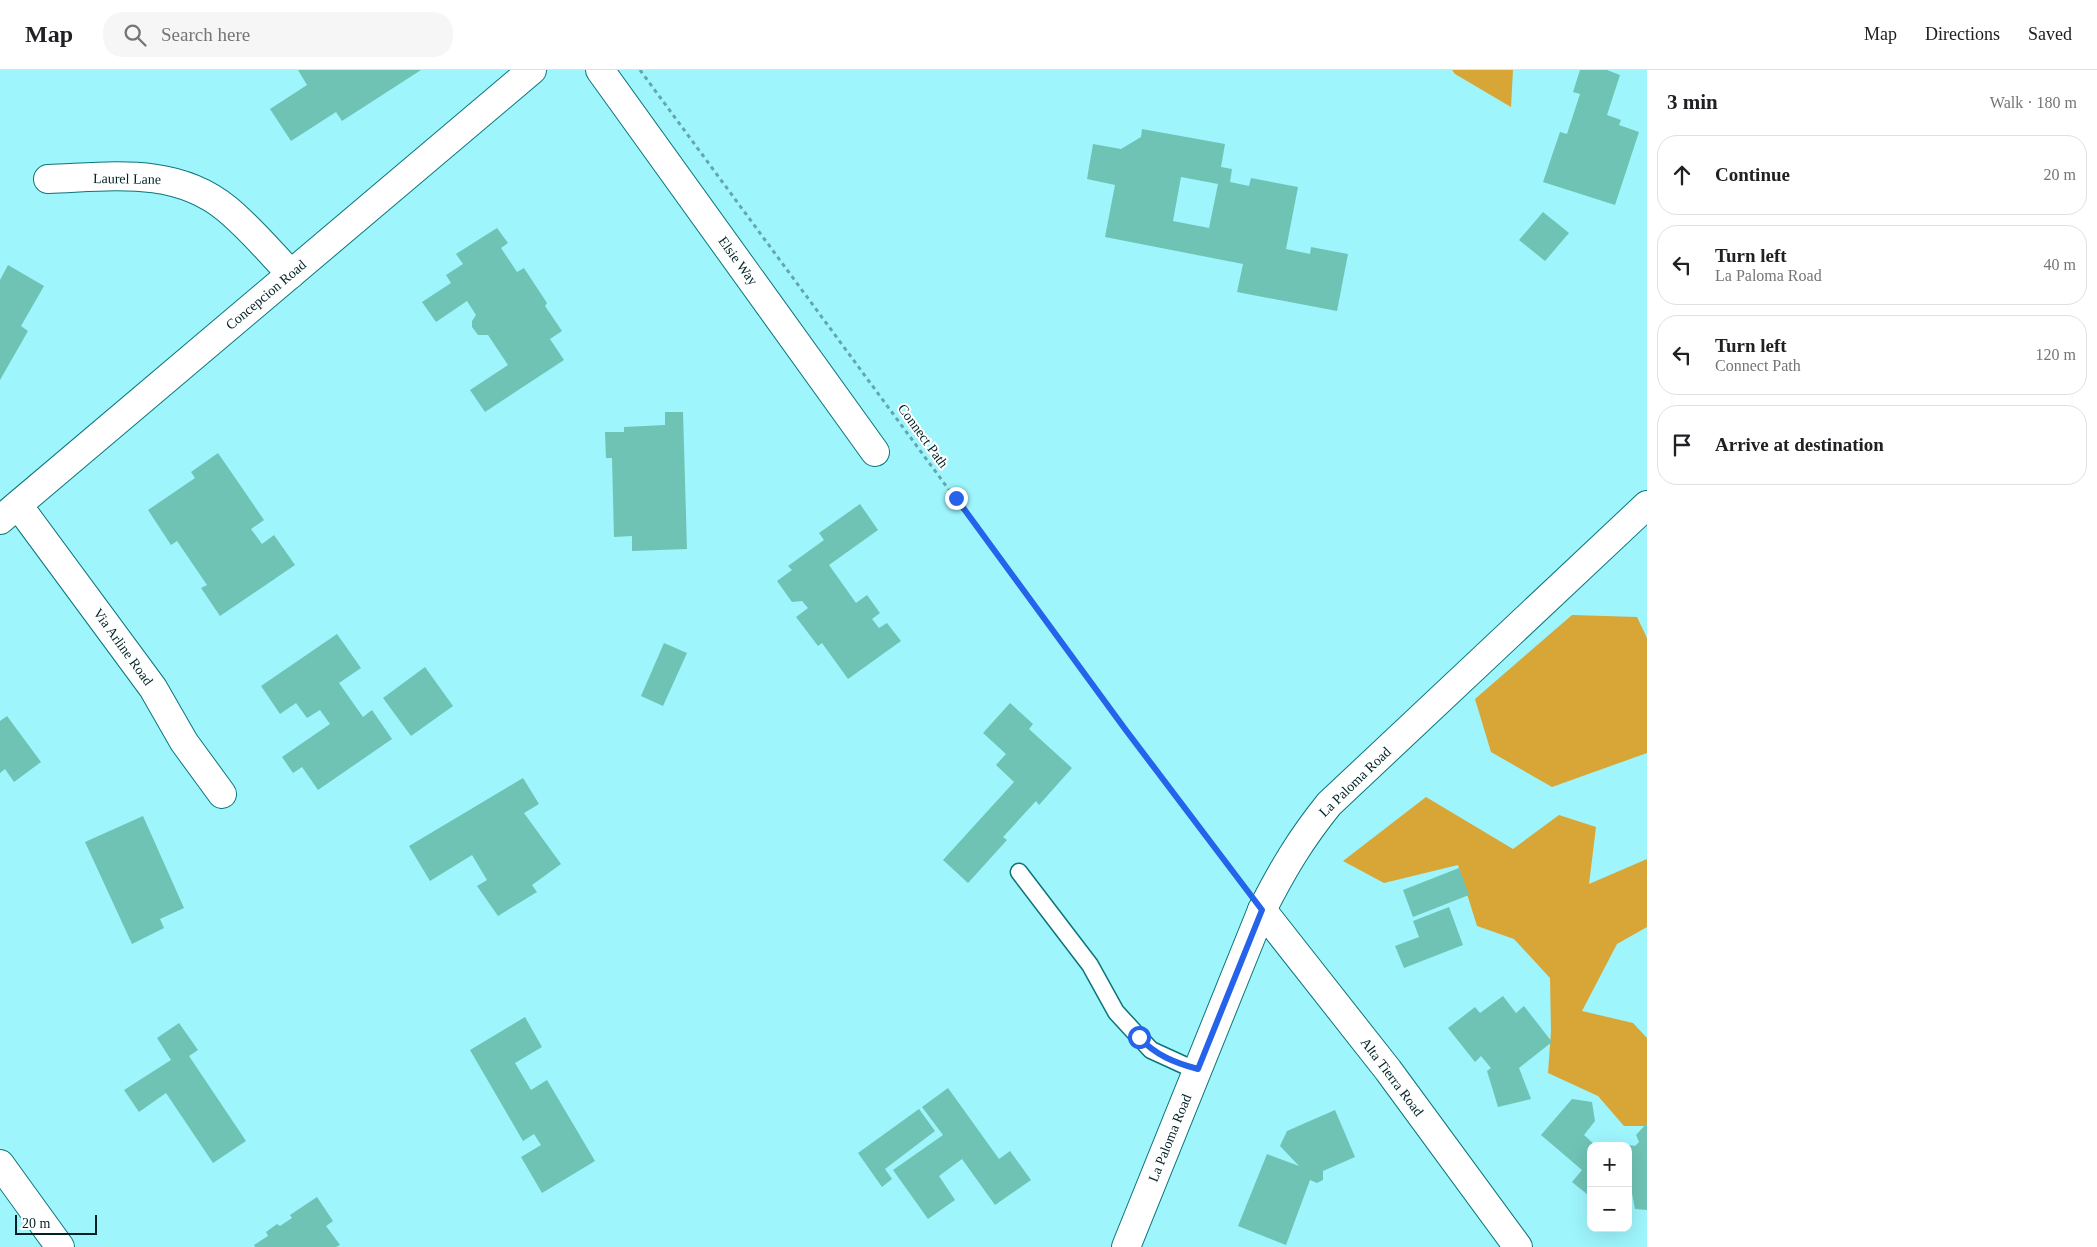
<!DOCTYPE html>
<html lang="en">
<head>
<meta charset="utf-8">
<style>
  body { margin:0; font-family:"Times New Roman",serif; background:#f6f6f6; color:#202124 }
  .controls { position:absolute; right:15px; bottom:15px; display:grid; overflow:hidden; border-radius:10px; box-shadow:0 5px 20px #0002 }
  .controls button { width:45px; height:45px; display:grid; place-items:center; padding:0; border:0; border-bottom:1px solid #e0e0e0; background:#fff; color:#202124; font:25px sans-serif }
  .scale { position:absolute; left:15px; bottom:12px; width:82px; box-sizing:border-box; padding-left:5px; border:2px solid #002225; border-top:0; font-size:14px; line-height:18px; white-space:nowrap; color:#002225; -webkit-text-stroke:4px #fff; paint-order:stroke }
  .stop { position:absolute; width:15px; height:15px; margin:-11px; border:4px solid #2563eb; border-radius:50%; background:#fff }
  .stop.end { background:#2563eb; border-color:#fff; box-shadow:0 1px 5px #0008 }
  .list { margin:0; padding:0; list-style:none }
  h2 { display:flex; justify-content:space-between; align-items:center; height:65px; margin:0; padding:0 20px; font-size:21px }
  h2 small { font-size:16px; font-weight:400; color:#757577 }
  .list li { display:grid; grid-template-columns:32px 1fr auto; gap:15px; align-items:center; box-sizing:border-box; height:80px; margin:0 10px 10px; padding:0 10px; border:1px solid #e0e0e0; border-radius:20px }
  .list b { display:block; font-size:19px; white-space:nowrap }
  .list p { margin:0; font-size:16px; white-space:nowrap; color:#757577 }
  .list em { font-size:16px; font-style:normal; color:#757577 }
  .icon { flex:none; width:28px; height:28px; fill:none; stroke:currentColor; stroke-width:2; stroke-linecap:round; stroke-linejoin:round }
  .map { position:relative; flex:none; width:1647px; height:1177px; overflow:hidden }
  header { display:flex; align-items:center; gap:30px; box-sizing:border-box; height:70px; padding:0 25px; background:#fff; border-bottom:1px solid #e0e0e0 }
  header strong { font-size:24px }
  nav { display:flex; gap:28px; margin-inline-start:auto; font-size:18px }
  .search { width:350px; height:45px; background:#f6f6f6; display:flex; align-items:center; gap:12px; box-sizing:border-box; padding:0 18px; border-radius:20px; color:#757577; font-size:19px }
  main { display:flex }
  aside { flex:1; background:#fff }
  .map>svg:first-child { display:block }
  .forest { fill:#d8a537 }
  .building { fill:#6fc3b5; fill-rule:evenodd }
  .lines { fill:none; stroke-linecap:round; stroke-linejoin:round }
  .service-casing { stroke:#0c747b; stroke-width:19 }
  .minor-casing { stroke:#0c747b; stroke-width:30 }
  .tertiary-casing { stroke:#0c747b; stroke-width:30 }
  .path { stroke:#63a6ac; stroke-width:3; stroke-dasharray:4 4; stroke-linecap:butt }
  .service { stroke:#fff; stroke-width:16 }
  .minor { stroke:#fff; stroke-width:28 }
  .tertiary { stroke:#fff; stroke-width:28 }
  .route { stroke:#2563eb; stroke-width:6 }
  .labels { text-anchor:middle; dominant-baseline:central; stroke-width:4; stroke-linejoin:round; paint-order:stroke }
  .street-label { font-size:14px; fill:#002225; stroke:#fff }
</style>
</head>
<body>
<header>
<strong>Map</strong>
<div class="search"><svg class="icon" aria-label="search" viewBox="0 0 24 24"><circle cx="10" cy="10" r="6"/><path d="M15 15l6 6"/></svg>Search here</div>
<nav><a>Map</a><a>Directions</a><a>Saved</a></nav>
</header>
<main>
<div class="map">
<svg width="1647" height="1177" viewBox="0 0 1647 1177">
  <rect width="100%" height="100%" fill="#9ef5fc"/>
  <g class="forest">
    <polygon points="1452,0 1513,0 1511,37 1455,4"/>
    <polygon points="1572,545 1637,547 1647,568 1647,683 1552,717 1491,682 1475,629"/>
    <polygon points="1426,727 1513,779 1559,745 1596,757 1589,814 1647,789 1647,857 1617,874 1582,941 1633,953 1647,968 1647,1056 1624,1056 1598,1026 1548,1003 1551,961 1550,908 1514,869 1477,856 1458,795 1384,813 1343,791"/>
  </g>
  <g class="building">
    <polygon points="298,0 421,0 342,51 336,42 291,71 270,39 307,15"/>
    <polygon points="1580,0 1607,0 1620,5 1607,45 1621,50 1619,55 1639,62 1615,135 1543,112 1560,62 1567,64 1580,24 1573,22"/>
    <path d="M1142 59 1225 74 1221 97 1232 99 1230 112 1249 116 1251 108 1298 117 1286 179 1310 184 1311 177 1348 184 1337 241 1237 222 1243 194 1105 167 1115 115 1087 109 1093 74 1121 79 1141 67ZM1181 107 1218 114 1209 158 1173 151Z"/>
    <polygon points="1543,142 1569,163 1545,191 1519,170"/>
    <polygon points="497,158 508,173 501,178 517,202 524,198 547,233 545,236 562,261 550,269 564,290 485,342 470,320 508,295 488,265 478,265 472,257 472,251 476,245 467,231 436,252 422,232 451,213 446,205 463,194 456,184"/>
    <polygon points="8,195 44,216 21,256 28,261 0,310 0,210"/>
    <polygon points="665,342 683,342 687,479 632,481 632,466 614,467 612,388 606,388 605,362 624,362 624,357 665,355"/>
    <polygon points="218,383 264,450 251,459 262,474 274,465 295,495 220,546 201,518 207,515 177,471 171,475 148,440 195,408 191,402"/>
    <polygon points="860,434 878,460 829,495 856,533 867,525 880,543 872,549 879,558 887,553 901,571 848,609 822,573 818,576 796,547 808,538 802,531 792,532 777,511 792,500 788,496 824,470 819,463"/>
    <polygon points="337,564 361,598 339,613 363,647 372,640 392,669 318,720 302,697 293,703 282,687 330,654 320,640 307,648 296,633 280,644 261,616"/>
    <polygon points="664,573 687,583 663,636 641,626"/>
    <polygon points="425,597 453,636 411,666 383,628"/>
    <polygon points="1010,633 1033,654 1029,659 1072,698 1039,735 1036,731 1003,767 1007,770 968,813 943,790 1014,712 996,695 1006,684 983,663"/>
    <polygon points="7,646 41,692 14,712 5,699 0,703 0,651"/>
    <polygon points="523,708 539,734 524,743 561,794 532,815 537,822 498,846 477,816 487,810 472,785 430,811 409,776"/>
    <polygon points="143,746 184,838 160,849 164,858 132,874 85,772"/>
    <polygon points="1459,798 1469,825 1413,847 1403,820"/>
    <polygon points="1449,837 1463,875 1404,898 1395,876 1419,867 1413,851"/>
    <polygon points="1503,926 1516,943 1524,936 1552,972 1519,998 1531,1029 1498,1037 1487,1001 1491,998 1481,986 1475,992 1448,958 1475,937 1480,943"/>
    <polygon points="525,947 542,977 515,993 531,1020 547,1010 595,1091 542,1123 521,1087 541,1075 534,1064 523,1071 470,980"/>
    <polygon points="179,953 198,980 189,986 246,1071 213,1093 166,1023 139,1042 124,1020 171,990 157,968"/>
    <polygon points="948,1018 999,1089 1010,1081 1031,1110 995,1135 962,1089 939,1106 955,1130 928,1149 893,1100 943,1065 922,1037"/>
    <polygon points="1572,1029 1592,1032 1595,1051 1584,1065 1596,1076 1591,1076 1591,1122 1588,1125 1572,1112 1582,1100 1541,1065"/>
    <polygon points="919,1039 935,1061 885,1099 892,1109 882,1117 858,1083"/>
    <polygon points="1335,1040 1355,1087 1323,1101 1323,1110 1317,1113 1310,1110 1286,1175 1238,1156 1267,1084 1299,1096 1280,1076 1287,1061"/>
    <polygon points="1647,1053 1647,1140 1635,1139 1632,1123 1628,1122 1628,1075 1635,1076 1639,1072 1636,1065"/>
    <polygon points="317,1127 333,1151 326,1156 340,1175 336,1177 255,1177 254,1175 268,1166 266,1162 277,1154 280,1156 292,1148 290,1145"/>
  </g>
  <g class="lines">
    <defs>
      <polyline id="service" points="1019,802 1090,895 1116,942 1151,980 1186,996 1198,999"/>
      <g id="minor">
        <polyline points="600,0 875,382"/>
        <path d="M48 109C110 107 175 96 227 139 250 158 270 182 291 204"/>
        <polyline points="18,435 153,618 184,672 222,724"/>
        <polyline points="1262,840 1388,1000 1518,1177"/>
        <path d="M1126 1177 1262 840C1283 799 1300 770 1329 734L1647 435"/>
      </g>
      <g id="tertiary">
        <polyline points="0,450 532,0"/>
        <polyline points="0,1094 60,1177"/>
      </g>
    </defs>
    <use href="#service" class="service-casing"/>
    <use href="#minor" class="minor-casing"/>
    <use href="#tertiary" class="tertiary-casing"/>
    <polyline class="path" points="640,0 1125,659 1244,816"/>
    <use href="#service" class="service"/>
    <use href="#minor" class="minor"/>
    <use href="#tertiary" class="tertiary"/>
  </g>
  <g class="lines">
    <path class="route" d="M956 428 1125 659 1262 840 1198 999C1175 993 1155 985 1139 967"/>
  </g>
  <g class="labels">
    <g class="street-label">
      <text transform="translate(127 109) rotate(1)">Laurel Lane</text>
      <text transform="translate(738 191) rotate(54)">Elsie Way</text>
      <text transform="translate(266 225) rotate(-40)">Concepcion Road</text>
      <text transform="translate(923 366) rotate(54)">Connect Path</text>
      <text transform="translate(123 577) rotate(54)">Via Arline Road</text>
      <text transform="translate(1355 712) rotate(-44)">La Paloma Road</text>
      <text transform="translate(1392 1007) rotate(53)">Alta Tierra Road</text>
      <text transform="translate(1170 1068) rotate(-68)">La Paloma Road</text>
    </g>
  </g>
</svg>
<div class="controls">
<button>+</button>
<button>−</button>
</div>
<div class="scale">20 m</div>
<div class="stop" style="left:1139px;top:967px"></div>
<div class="stop end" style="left:956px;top:428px"></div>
</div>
<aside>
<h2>3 min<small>Walk · 180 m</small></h2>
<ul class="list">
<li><svg class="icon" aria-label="ahead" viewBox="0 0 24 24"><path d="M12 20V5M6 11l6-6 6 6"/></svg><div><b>Continue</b></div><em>20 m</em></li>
<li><svg class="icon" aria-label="left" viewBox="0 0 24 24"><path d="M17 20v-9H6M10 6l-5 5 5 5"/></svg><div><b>Turn left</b><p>La Paloma Road</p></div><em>40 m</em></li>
<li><svg class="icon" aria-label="left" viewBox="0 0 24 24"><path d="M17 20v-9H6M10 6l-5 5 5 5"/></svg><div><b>Turn left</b><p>Connect Path</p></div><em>120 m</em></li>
<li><svg class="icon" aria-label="arrive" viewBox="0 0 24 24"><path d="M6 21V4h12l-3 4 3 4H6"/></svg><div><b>Arrive at destination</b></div></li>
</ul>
</aside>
</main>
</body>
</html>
